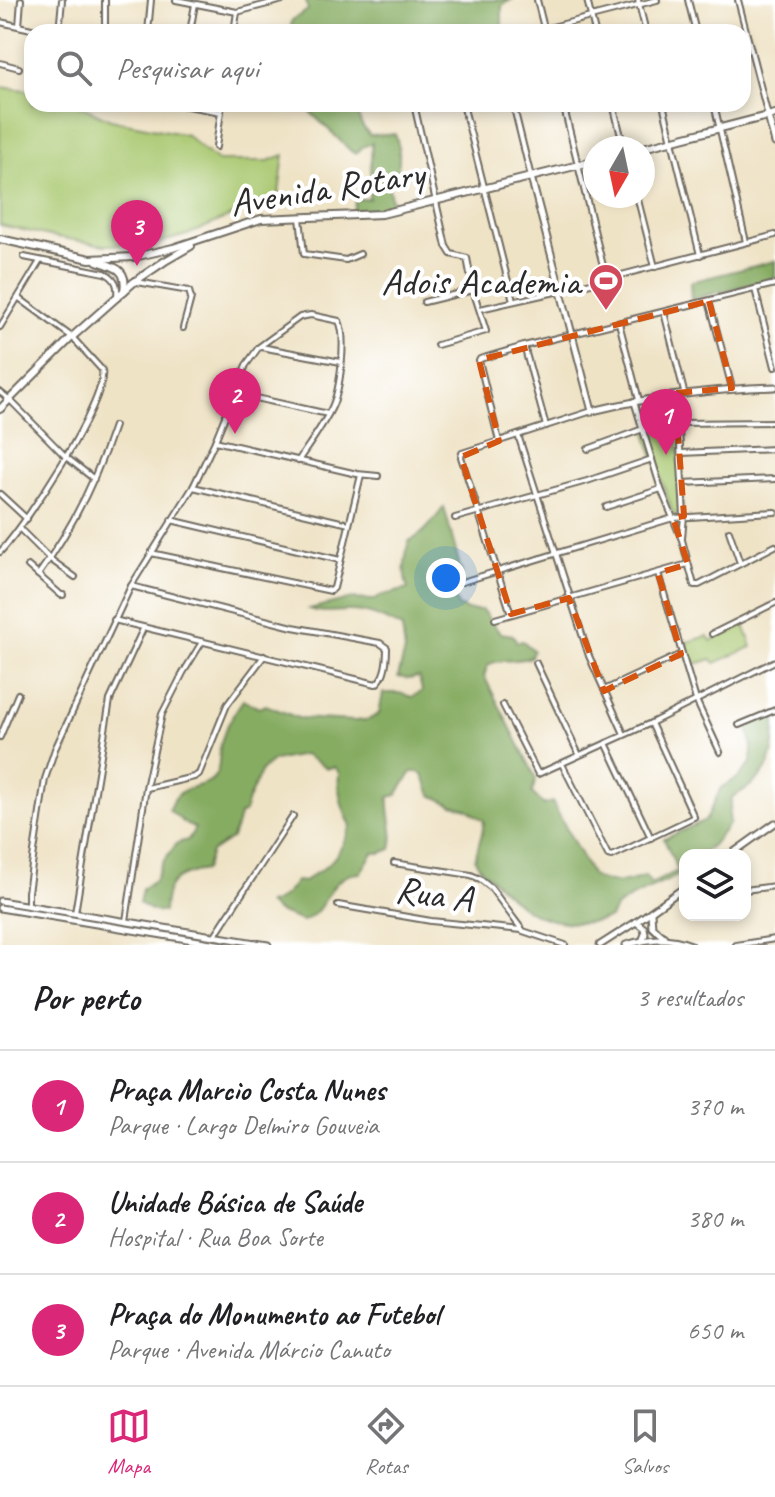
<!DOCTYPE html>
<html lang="pt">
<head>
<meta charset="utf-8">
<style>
  body { margin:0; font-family:Caveat,sans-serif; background:#f2f2f2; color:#202124 }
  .controls { position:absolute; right:24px; bottom:24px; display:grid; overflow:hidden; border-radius:16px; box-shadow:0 4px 12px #0003 }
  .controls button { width:72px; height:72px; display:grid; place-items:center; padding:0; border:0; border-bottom:2px solid #e0e0e0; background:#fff; color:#202124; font:40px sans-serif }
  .compass { position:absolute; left:583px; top:136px; width:72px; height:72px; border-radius:50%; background:#fff; box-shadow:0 4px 12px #0003; rotate:189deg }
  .you { position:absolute; left:446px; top:578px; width:28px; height:28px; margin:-20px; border:6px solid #fff; border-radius:50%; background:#1a73e8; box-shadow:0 0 0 12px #1a73e833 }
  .badge { display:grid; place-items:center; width:52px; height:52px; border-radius:50%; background:#db2777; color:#fff; font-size:26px; font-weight:700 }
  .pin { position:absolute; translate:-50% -66px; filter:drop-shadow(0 2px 4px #0008) }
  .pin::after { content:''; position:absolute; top:42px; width:28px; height:24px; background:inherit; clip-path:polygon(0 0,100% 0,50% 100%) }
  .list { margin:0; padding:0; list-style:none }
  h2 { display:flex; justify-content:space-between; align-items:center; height:104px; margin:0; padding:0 32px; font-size:34px }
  h2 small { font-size:26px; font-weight:400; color:#757577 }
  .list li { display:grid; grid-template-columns:52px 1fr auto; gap:24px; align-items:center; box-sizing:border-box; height:112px; padding:0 32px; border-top:2px solid #e0e0e0 }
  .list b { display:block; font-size:30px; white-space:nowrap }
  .list p { margin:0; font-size:26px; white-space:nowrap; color:#757577 }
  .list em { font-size:26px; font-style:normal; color:#757577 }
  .icon { flex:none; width:44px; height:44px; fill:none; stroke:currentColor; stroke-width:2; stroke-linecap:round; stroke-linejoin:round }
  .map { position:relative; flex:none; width:775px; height:945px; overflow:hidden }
  .search { position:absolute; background:#fff; box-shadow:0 4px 12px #0003; left:24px; right:24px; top:24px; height:88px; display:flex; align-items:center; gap:20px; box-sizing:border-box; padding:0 28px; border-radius:24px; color:#757577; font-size:30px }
  .sheet { height:440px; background:#fff }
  nav { display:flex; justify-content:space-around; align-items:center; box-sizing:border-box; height:112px; border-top:2px solid #e0e0e0; background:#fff; font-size:22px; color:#757577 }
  nav a { display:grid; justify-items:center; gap:4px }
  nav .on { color:#db2777 }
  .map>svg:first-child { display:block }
  .green { fill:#a9c870; stroke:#6a7a4e; stroke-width:2 }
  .forest { fill:#86ac62; stroke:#586c46; stroke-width:2 }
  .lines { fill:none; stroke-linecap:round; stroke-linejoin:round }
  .street-casing { stroke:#706b61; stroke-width:8 }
  .secondary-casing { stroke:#706b61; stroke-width:9 }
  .primary-casing { stroke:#706b61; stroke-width:10 }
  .street { stroke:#fff; stroke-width:4 }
  .secondary { stroke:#fff; stroke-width:5 }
  .primary { stroke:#fff; stroke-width:6 }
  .marked { fill:none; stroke:#d5540f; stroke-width:6; stroke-dasharray:16 10; stroke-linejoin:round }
  .labels { text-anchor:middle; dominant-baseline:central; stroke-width:8; stroke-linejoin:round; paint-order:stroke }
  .street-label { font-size:38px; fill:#2b2b2b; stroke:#fff }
  .poi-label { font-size:38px; fill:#2b2b2b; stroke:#fff; text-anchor:end }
</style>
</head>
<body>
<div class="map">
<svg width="775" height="945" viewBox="0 0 775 945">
  <rect width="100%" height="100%" fill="#fff"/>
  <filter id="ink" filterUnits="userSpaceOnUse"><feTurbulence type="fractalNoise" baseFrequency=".0125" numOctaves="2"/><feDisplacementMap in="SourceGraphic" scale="16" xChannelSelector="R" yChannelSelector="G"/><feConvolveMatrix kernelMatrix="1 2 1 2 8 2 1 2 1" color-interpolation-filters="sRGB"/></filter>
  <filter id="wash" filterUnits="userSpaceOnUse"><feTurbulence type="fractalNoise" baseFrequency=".006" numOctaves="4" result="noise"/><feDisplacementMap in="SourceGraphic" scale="32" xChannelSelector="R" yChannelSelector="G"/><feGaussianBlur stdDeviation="1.8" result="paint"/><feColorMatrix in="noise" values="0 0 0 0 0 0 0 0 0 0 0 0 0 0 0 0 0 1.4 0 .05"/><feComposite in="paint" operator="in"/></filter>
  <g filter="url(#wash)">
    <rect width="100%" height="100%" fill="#efe3c6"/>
    <g class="green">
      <polygon points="0,87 32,91 32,104 76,104 111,120 187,135 202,149 218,161 268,161 284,155 278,201 249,208 187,235 154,244 104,245 50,236 0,225"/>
      <polygon points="673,425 677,429 683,512 679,515 673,514 647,437 648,430"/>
      <polygon points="743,622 752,647 715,663 712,659 692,665 687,649 687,642 708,636 711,641"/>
    </g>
    <g class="forest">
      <polygon points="306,0 511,0 502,5 502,31 500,32 290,32 292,20 308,10"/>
      <path d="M302 104H359C355 116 361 126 370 135L395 134C401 149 402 174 388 185L393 206 352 213 356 199H369L372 143 362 147 356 153 352 152Z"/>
      <polygon points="775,261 775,278 691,299 690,282"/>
      <path d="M444 507 462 574 454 596 458 606 466 610H482L500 633 513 635 517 642 523 641 533 650 531 657C519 662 497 659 490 664 486 666 486 671 484 676L536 778 532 793 544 805 552 802 592 876C610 886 627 884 645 876L651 884 678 871 664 839 706 820 721 788 739 777 751 763 752 748 748 725 775 714C775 757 773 776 732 797L729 815 730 823 713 844 701 855H685V871C665 885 632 893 617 907 614 909 612 914 610 918 584 926 547 925 523 907 508 896 494 881 480 868L475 859 482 833 484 821 467 809 453 805 431 795 423 774 418 772H412L397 795 389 797C387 815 396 832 391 849L381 853H373L360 873C325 874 330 912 302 921L278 912 267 904C280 902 288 892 296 881L305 882C311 874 319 873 326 866 339 855 346 840 351 825 342 811 337 790 339 773L335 767 327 768 304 755 272 761 261 771 247 802 245 812 240 815 232 838 211 852 205 870C177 874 164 883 164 912L153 911 139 903 142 889 155 881 163 862 177 843 188 840 195 828 187 825 169 810C180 777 208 794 217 772 220 765 219 754 220 746 224 729 233 714 243 700L259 708 266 705 298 718 354 721 368 720 379 714 383 693H399L412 697 422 691 419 677 409 679 398 677 405 651 402 628C384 619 368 610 347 611 332 611 325 614 309 609L349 599 374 600 380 596 408 589C402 573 405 559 409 541 424 535 434 520 444 507Z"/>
    </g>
  </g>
  <g filter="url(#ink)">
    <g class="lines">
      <defs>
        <g id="street">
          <polyline points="176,0 237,12 283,0"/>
          <polyline points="537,0 545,32"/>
          <polyline points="587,0 595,32"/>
          <polyline points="638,0 646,32"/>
          <polyline points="688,0 696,32"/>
          <polyline points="738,0 768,116"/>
          <polyline points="0,22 45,32"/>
          <polyline points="19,26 21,0"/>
          <polyline points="544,29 657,0"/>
          <polyline points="59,32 62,0"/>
          <polyline points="105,32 105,0"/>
          <polyline points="148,32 151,0"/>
          <polyline points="190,32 195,4"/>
          <polyline points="234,32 237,12"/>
          <polyline points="0,63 19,68"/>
          <polyline points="176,104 221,112"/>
          <polyline points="414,104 446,246 451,254 467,258 473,290 486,331 437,345"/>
          <polyline points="463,104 513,301"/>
          <polyline points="513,104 531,177"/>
          <polyline points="563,104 606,278"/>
          <polyline points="613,104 624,148"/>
          <polyline points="663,104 700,255"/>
          <polyline points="714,104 746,242"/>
          <polyline points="216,147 222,104"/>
          <polyline points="637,196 655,267"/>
          <polyline points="300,218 304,254 346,260 360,254"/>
          <path d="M24 257 105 273C117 279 118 286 117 298"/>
          <polyline points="137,282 189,291 191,298 183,328"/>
          <polyline points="755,289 775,367"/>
          <polyline points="709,301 732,388"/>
          <polyline points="424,302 473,290"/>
          <polyline points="480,309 560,291 775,235"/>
          <polyline points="664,312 684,392"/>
          <polyline points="619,323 639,400"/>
          <polyline points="0,327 40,261"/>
          <polyline points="524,346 546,426"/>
          <polyline points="261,347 341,362"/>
          <polyline points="0,392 10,400 66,457 94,479"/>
          <polyline points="233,393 328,414"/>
          <polyline points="677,395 684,516 682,538"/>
          <polyline points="634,401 661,489 682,540 694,585 699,585 775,546"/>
          <polyline points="225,415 244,409 249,396"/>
          <polyline points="518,435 589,656 624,734"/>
          <polyline points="215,441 357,474 378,476"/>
          <polyline points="499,441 479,361 480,359 524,346 775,284"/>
          <polyline points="588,449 643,429 678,423 775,422"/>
          <polyline points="681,453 775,449"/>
          <polyline points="682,483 775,479"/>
          <polyline points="193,487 349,524"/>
          <polyline points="0,494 27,519"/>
          <polyline points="606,507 661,489"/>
          <polyline points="455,518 587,481 652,459"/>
          <polyline points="171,520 340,560"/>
          <polyline points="20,529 50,559 75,577"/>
          <polyline points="729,531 740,563"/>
          <path d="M0 552C24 527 108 401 102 370L72 337 19 298"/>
          <polyline points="151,553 331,591 334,588 361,475"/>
          <polyline points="28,566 61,595 63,595"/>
          <polyline points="658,573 696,700 720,752"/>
          <path d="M38 575C72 529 96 480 114 426"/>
          <polyline points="462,582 673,518 775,512"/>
          <polyline points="511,614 461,457 462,453 592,411"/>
          <polyline points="495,619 688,564"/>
          <path d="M114 620 376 684C386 677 387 660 387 648L380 643 293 627 131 586"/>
          <polyline points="712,634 775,603"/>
          <polyline points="536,663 579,755"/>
          <polyline points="604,690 681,654"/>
          <polyline points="503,705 538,774 651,723 775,661"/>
          <polyline points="739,725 775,710"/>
          <polyline points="0,737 18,694"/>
          <polyline points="606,743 651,838"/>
          <polyline points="562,764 608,855 612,856 694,817 651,723"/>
          <polyline points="147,788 194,777 199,774 227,705 264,656"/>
          <polyline points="394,863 471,875 480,879 491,888 523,931 565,945"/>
          <polyline points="745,890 775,886"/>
          <path d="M28 905V892L45 779 55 749 131 586 193 487 215 441 246 365 259 347 300 317 311 315 339 321C347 338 340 390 332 407 323 426 310 443 298 461"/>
          <polyline points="338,905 431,921 522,930"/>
          <polyline points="75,913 110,700 143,629"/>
          <polyline points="126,921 146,788 162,714 183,673 202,642"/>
          <polyline points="215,935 293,816"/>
          <polyline points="736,945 775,939"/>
        </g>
        <g id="secondary">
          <polyline points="768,116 775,143"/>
          <path d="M531 177 592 411C655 396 710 389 775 387"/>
          <polyline points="730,855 775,823"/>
          <polyline points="0,901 268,945"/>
          <polyline points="0,908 223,945"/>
          <polyline points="651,913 652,927 664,937"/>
          <polyline points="636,922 644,928 645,934 643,939"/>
          <polyline points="600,945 636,922 685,887"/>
          <path d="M626 945C650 938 668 936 691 945"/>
        </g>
        <g id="primary">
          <polyline points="643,148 775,114"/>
          <polyline points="0,239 90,259 134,257 173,248 261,219 382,214 595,161"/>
          <path d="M97 261C115 267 128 269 124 291"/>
          <polyline points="0,409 72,337 134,282 165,261 191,246"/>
        </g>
      </defs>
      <use href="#street" class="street-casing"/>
      <use href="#secondary" class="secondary-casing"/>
      <use href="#primary" class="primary-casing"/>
      <use href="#street" class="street"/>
      <use href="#secondary" class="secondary"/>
      <use href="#primary" class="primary"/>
    </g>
  </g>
  <path class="marked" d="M709 301 732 388 675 393 684 516 673 518 688 564 658 573 681 654 604 691 569 598 511 614 461 457 499 441 479 360Z"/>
  <defs>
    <symbol id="stadium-pin" viewBox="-11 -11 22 30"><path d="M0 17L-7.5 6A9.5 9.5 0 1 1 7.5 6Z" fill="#d1495b" stroke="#fff"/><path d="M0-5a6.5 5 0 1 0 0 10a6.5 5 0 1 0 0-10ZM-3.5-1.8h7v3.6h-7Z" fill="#fff"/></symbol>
  </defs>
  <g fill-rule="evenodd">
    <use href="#stadium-pin" x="586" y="261" width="40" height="54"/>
  </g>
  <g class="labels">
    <g class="street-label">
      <text transform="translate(327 188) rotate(-9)">Avenida Rotary</text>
      <text transform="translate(434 894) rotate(8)">Rua A</text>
    </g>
    <g class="poi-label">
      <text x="580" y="281">Adois Academia</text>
    </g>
  </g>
</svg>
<div class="controls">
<button><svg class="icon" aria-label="layers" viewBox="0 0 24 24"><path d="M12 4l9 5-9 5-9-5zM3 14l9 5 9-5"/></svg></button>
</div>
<svg class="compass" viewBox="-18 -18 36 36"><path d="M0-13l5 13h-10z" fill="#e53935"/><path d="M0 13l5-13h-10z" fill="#757577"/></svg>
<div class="you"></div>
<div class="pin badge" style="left:666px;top:455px">1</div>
<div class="pin badge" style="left:235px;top:434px">2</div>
<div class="pin badge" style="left:137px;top:266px">3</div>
<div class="search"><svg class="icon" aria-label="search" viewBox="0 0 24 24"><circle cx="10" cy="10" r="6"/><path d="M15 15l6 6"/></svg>Pesquisar aqui</div>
</div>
<section class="sheet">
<h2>Por perto<small>3 resultados</small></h2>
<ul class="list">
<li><span class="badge">1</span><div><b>Praça Marcio Costa Nunes</b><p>Parque · Largo Delmiro Gouveia</p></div><em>370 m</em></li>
<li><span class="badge">2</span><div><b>Unidade Básica de Saúde</b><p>Hospital · Rua Boa Sorte</p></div><em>380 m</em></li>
<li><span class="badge">3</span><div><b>Praça do Monumento ao Futebol</b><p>Parque · Avenida Márcio Canuto</p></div><em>650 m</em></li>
</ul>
</section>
<nav>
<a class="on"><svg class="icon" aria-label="map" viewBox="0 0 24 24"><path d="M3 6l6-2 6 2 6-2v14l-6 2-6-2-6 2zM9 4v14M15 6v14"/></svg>Mapa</a>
<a><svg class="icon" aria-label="directions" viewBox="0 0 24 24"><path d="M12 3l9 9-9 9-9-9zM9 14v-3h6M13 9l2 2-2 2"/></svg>Rotas</a>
<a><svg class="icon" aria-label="saved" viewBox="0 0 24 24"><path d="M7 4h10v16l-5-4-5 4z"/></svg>Salvos</a>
</nav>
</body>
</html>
